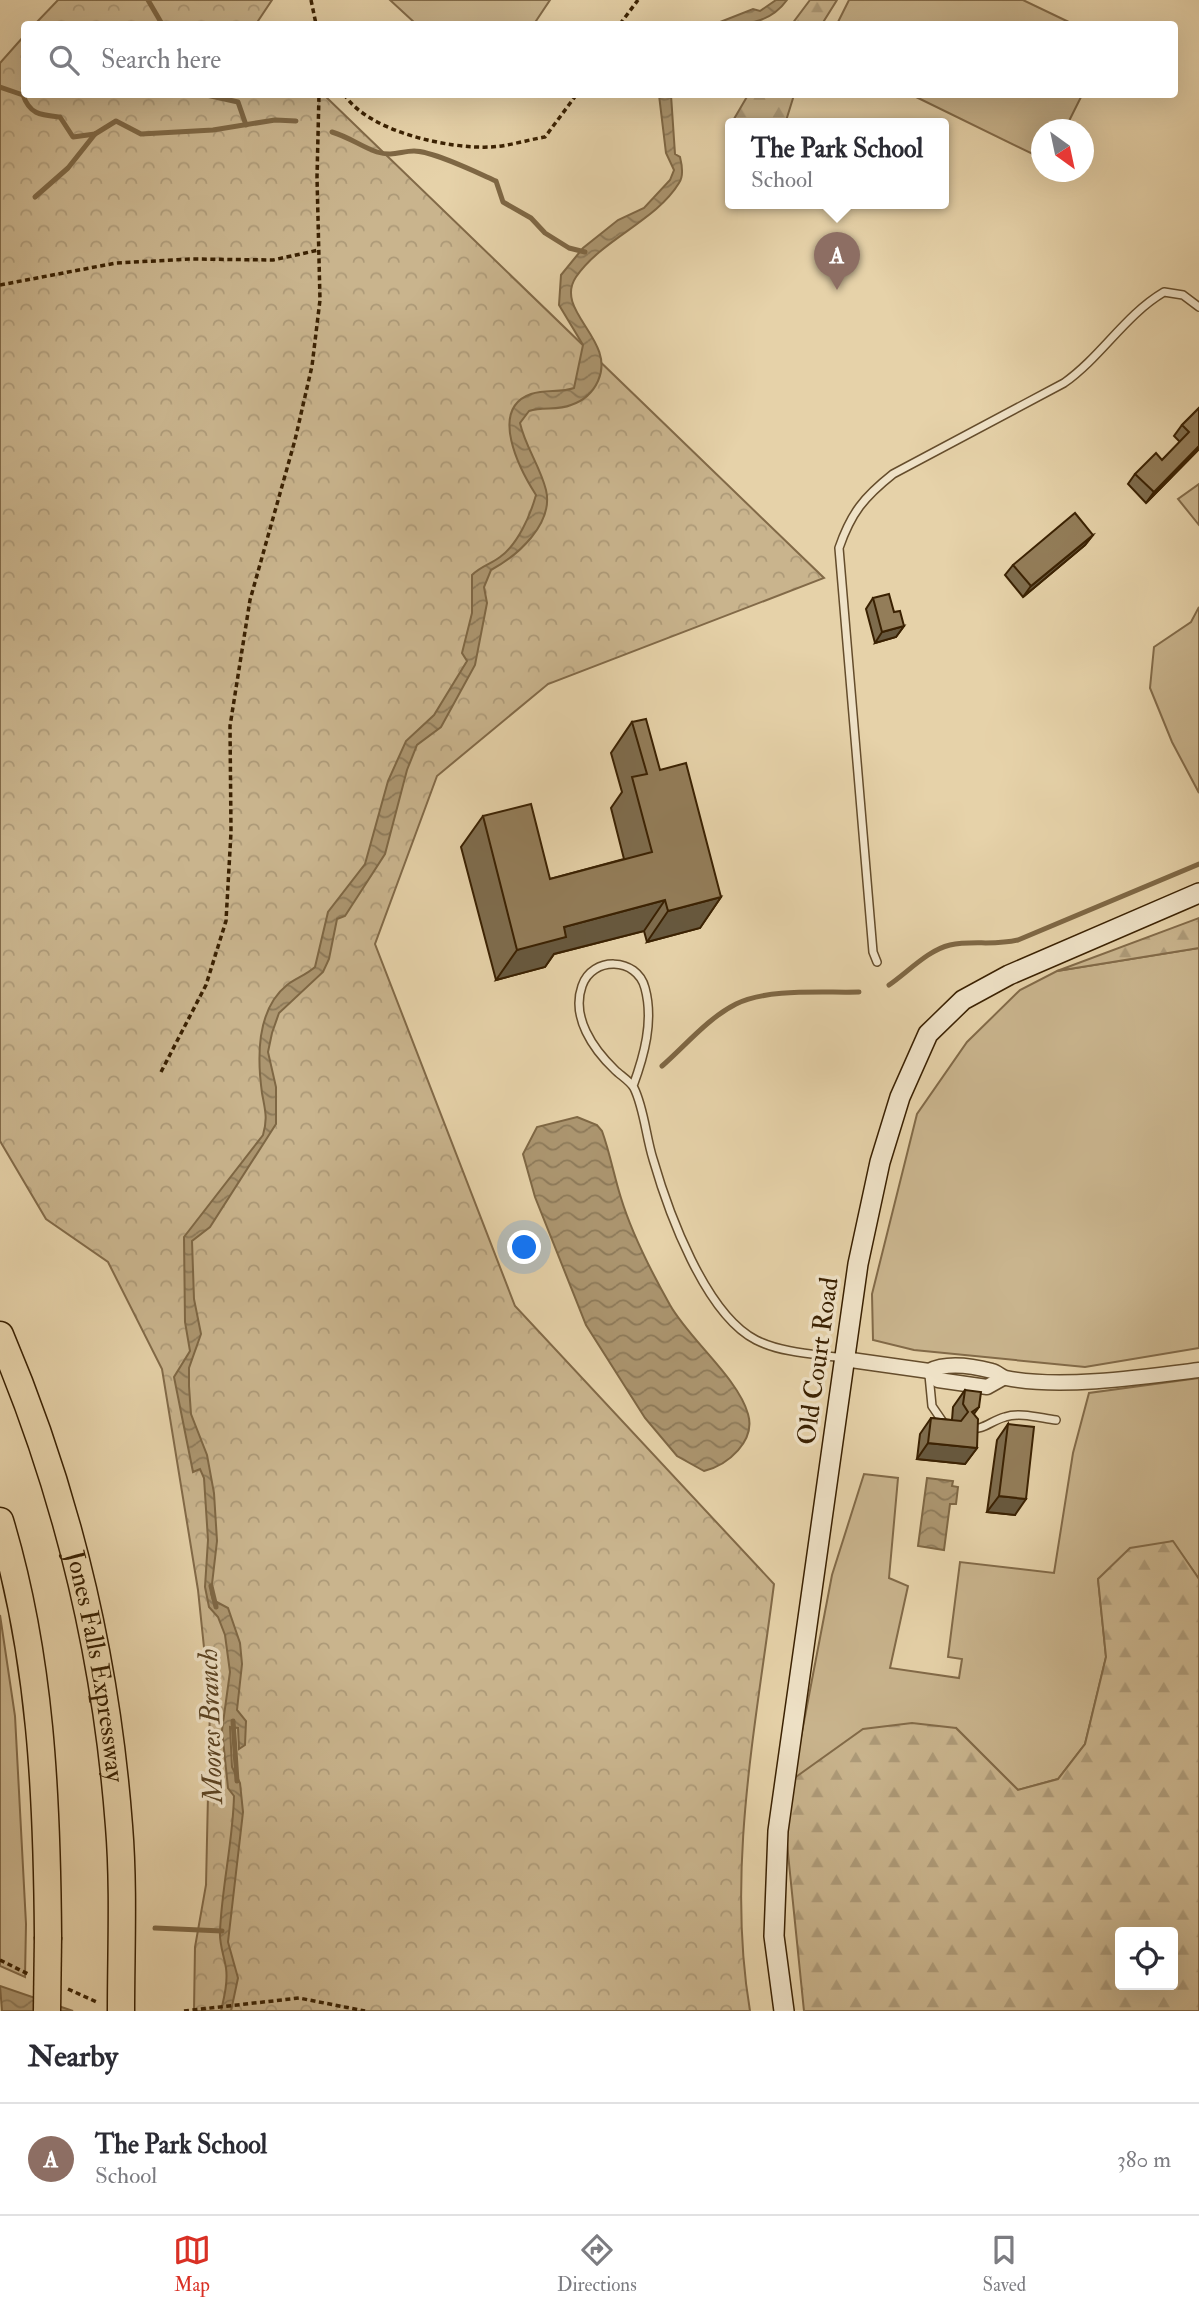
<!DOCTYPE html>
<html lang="en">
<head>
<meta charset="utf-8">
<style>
  body { margin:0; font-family:"IM FELL Double Pica",serif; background:#f2f2f3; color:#2b2b33 }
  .controls { position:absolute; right:21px; bottom:21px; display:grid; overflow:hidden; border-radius:7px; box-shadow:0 7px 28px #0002 }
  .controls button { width:63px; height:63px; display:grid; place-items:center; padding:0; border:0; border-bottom:2px solid #e1e1e2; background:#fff; color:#2b2b33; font:35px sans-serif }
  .compass { position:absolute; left:1031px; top:119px; width:63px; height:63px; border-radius:50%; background:#fff; box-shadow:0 7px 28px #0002; rotate:147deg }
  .you { position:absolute; left:525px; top:1248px; width:24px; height:24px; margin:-18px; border:5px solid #fff; border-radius:50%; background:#1a73e8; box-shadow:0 0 0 10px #1a73e833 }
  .badge { display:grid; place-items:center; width:46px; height:46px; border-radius:50%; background:#d93025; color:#fff; font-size:23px; font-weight:700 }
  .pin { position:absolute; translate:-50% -58px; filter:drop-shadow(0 2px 4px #0008) }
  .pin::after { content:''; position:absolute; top:37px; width:24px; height:21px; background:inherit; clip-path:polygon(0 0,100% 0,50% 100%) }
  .popup { position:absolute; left:725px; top:118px; width:224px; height:91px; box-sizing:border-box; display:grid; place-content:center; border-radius:7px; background:#fff; filter:drop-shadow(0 2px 5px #0005); font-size:23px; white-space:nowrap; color:#7c7c81 }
  .popup b { font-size:26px; color:#2b2b33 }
  .popup::after { content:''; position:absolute; left:50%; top:100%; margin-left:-14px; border:14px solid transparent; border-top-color:#fff }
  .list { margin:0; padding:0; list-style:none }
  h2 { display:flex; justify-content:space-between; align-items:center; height:91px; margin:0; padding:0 28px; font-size:30px }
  h2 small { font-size:23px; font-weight:400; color:#7c7c81 }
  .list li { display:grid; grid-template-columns:46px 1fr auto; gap:21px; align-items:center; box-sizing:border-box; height:112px; padding:0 28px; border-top:2px solid #e1e1e2 }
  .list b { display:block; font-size:26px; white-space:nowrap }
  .list p { margin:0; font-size:23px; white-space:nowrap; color:#7c7c81 }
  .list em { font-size:23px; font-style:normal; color:#7c7c81 }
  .icon { flex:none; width:38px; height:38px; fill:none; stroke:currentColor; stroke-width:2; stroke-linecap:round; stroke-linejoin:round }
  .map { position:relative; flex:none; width:1199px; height:2011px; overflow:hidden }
  .search { position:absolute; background:#fff; box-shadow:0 7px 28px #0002; left:21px; right:21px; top:21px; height:77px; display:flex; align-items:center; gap:18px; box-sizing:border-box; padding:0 24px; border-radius:7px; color:#7c7c81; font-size:26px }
  .sheet { height:203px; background:#fff }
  nav { display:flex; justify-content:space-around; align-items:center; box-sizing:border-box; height:98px; border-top:2px solid #e1e1e2; background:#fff; font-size:19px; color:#7c7c81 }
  nav a { display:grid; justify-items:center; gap:4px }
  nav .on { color:#d93025 }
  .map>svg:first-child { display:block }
  .green { fill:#c9b48d; stroke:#826a48; stroke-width:2 }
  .forest { fill:url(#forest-firs); stroke:#826a48; stroke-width:2; fill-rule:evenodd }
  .park { fill:url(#park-crowns); stroke:#826a48; stroke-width:2 }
  .water { fill:url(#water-waves); stroke:#7e6744; stroke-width:2 }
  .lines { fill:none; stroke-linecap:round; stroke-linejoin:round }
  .stream { stroke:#7e6744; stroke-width:5 }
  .lane-casing { stroke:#654d2c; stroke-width:10 }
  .street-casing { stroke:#654d2c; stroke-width:17 }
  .secondary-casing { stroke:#3a2102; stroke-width:22 }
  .highway-casing { stroke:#3a2102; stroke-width:29 }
  .path { stroke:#3a2102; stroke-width:3.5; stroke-dasharray:5 3.5; stroke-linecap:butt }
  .lane { stroke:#efe2c7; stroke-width:7 }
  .street { stroke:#efe2c7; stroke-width:14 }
  .secondary { stroke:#efe2c7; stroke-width:19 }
  .highway { stroke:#e6d2a9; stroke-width:26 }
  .highway-bridge-casing { stroke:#3a2102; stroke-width:29; stroke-linecap:butt }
  .highway-bridge { stroke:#e6d2a9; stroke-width:26 }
  .wall { fill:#7e6c4d; stroke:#3a2102; stroke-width:2 }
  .shaded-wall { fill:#67583e; stroke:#3a2102; stroke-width:2 }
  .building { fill:#937d59; stroke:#3a2102; stroke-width:2 }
  .labels { text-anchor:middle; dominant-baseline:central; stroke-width:7; stroke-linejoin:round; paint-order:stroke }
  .street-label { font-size:26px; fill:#3a2102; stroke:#efe2c7 }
  .water-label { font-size:28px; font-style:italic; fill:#5c4423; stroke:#efe2c7 }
</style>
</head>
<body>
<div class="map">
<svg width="1199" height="2011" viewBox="0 0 1199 2011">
  <defs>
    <pattern id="forest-firs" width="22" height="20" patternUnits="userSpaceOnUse" patternTransform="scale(1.75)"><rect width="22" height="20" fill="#c9b48d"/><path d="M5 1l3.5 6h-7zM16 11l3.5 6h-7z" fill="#ad9a78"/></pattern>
    <pattern id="park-crowns" width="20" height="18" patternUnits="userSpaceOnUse" patternTransform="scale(1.75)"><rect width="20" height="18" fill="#c9b48d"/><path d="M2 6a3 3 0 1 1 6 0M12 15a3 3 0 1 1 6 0" fill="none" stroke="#ad9a78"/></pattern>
    <pattern id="water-waves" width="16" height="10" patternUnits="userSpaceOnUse" patternTransform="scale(1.75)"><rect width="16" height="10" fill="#ac9670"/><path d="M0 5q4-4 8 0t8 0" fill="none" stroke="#8d7a5a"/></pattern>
  </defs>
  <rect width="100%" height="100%" fill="#e6d2a9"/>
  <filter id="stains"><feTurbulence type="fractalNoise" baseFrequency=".00286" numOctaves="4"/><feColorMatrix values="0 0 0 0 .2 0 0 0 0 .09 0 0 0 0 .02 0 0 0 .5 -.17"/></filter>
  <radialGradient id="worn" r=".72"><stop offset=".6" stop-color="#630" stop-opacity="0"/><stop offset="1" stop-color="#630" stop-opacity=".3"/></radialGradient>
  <g class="green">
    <polygon points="390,0 550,0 534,24 416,24"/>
    <polygon points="849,0 1023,0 1073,24 837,24"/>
    <polygon points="912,95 1082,95 1065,129 1042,130 1041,158"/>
    <polygon points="1199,484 1199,525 1178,499"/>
    <polygon points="1199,607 1199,793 1172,742 1150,688 1154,647 1191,622"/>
    <polygon points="1199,948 1199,1348 1085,1367 914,1350 873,1340 872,1294 917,1114 967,1042 1020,990 1057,971"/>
    <polygon points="1199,1378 1199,1579 1172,1541 1098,1579 1106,1657 1085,1744 1058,1779 1018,1790 956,1728 793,1779 832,1575 864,1474 898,1478 889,1578 908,1586 890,1668 959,1678 962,1659 948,1657 960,1562 1054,1573 1073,1453 1089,1393"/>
    <polygon points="0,1615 15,1716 26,1924 25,1977 0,1966"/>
  </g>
  <g class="forest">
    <polygon points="810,0 837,0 822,24 792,24"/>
    <polygon points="748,95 794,95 785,124 731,124"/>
    <polygon points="1199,918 1199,948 1057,971"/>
    <path d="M1173 1541 1199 1579V2011H804L785 1824 793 1779 863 1729 912 1723 956 1728 1018 1790 1058 1779 1085 1744 1106 1657 1098 1579 1130 1548ZM1120 1932H1173V1985H1120Z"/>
  </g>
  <g class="park">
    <polygon points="58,0 272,0 256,24 35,24"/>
    <path d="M24 36V94L324 95 824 578 548 684 437 776 375 944 515 1306 774 1584C756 1726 726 1869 750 2011H194L195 1947 206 1885 210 1705 198 1590 162 1369 108 1262 46 1219 0 1141V63Z"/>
  </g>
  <g class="water">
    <path d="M776 0H787C769 25 743 25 715 24L753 9 760 11Z"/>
    <path d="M659 95H671L675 154 680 157C682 165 684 176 679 183 656 221 602 239 576 277 553 311 617 340 598 381 593 392 583 401 571 405 557 411 543 406 529 411L520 423C525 446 540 466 546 490 554 524 517 556 491 570L484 587 487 603 475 665 441 727 417 745 407 770 385 854 345 916 337 919 329 959 323 972 279 1013 272 1033 268 1052 276 1087V1124L210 1227 192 1241 194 1299 201 1334 189 1368V1386L191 1414 207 1455 214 1493 217 1541 211 1593 213 1600 228 1608 240 1643 242 1664 237 1710 246 1721 245 1745 239 1749 238 1728 230 1727 232 1767 240 1783 243 1812 228 1942 238 1978 231 2011H221C224 1998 228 1982 226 1968 224 1956 219 1943 220 1931 222 1885 233 1841 234 1796L228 1788 222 1730 230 1672 225 1635 218 1617 209 1607 205 1587 208 1540 204 1478 200 1469 193 1472 174 1377 190 1351 185 1322 184 1237 263 1135C268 1118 265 1110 262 1093 257 1057 256 1010 287 985 296 978 306 975 315 967L328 912 365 864 388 781 406 741 434 715 467 661 462 653 472 613V575C481 566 491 564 500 557 518 544 530 516 536 495 520 470 488 409 531 394 546 389 560 393 574 388L583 345 559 305 561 275 583 248 618 220 644 208 670 180 674 170 666 153Z"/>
    <path d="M577 1117 597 1125 602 1131C610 1153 614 1176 621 1198 632 1234 652 1273 670 1305 689 1339 738 1378 748 1414 756 1441 728 1465 704 1471L677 1456 645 1418 586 1325 535 1197 523 1154 537 1127Z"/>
    <polygon points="927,1478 953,1481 952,1486 958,1487 956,1504 950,1504 944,1550 918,1546"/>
    <polygon points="0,1986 73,2011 2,2011"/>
  </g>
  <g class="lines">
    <g class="stream">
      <polyline points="148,0 162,24"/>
      <path d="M0 87 23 95C30 115 41 115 60 117L73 137 95 134 116 121 141 134 213 130 275 120 296 121"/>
      <polyline points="202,94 238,102 246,125"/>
      <path d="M332 132C349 137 362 147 377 152 393 157 401 151 414 151 433 151 478 173 496 181L503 202 531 218 545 233 569 248 585 252"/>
      <polyline points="35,197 68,168 95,134"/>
      <path d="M889 985C908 972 928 950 950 945 972 940 994 946 1018 940L1199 864"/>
      <path d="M662 1066C685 1046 708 1018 736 1004 768 988 823 993 859 992"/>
      <polyline points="211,1586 216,1607"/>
      <polyline points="233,1721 237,1781"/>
      <polyline points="155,1928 222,1931"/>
    </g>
    <defs>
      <g id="lane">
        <path d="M877 962 873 952 839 548C851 513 864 497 893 474L1064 383C1101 357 1125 315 1164 292L1183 295 1199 307"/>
        <path d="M633 1086C644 1056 654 1021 645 988 637 957 592 956 582 986 571 1017 593 1049 615 1070 620 1075 630 1081 634 1088 644 1108 646 1137 653 1159 668 1211 705 1314 756 1340 782 1353 815 1354 844 1358"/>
        <polyline points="929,1375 932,1406 945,1425"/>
        <path d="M968 1429C985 1430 990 1421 1005 1417 1020 1412 1040 1418 1056 1420"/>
      </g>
      <g id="street">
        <path d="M844 1359 929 1371C946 1362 973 1366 992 1371 997 1372 1001 1377 1006 1378 1060 1389 1144 1377 1199 1370"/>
        <polyline points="929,1371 938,1380 987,1387 1003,1378"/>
      </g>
      <polyline id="secondary" points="784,2011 774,1936 778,1831 858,1264 880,1162 900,1097 928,1034 963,1000 1009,975 1199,893"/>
      <g id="highway">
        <path id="s1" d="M0 1335C67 1492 106 1655 119 1826 124 1887 121 1950 121 2011"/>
        <path d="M0 1521C41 1657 47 1796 48 1937"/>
      </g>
    </defs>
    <use href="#lane" class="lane-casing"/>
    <use href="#street" class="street-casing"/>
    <use href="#secondary" class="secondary-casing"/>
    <use href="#highway" class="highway-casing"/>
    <g class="path">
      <polyline points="311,0 316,24"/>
      <polyline points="620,24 638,0"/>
      <path d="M344 94C368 132 449 149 491 147 509 146 527 140 545 137L577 94"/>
      <polyline points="0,285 116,263 192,259 273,260 319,250"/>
      <polyline points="161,1072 206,985 226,921 231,832 230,726 250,600 295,440 312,366 320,300 317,177 319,94"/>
      <polyline points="0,1960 28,1974"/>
      <polyline points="68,1989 99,2003"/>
      <polyline points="184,2011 299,1998 365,2011"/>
    </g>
    <use href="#lane" class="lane"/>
    <use href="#street" class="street"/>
    <use href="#secondary" class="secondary"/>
    <use href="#highway" class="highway"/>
    <defs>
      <polyline id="highway-bridge" points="47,2011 48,1937"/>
    </defs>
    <use href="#highway-bridge" class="highway-bridge-casing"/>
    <use href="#highway-bridge" class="highway-bridge"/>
  </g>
  <g class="wall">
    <polygon points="1199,408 1199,449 1146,503 1128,484 1135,474 1162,460 1180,442 1174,436 1182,425"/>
    <polygon points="1093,535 1085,545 1023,597 1005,575 1013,565"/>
    <polygon points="873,598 894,612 904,626 896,637 875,643 866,609"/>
    <polygon points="632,722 660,770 721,897 700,928 647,942 644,931 554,954 545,967 496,980 461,847 483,816 550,879 624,859 611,808 622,792 611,753"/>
    <polygon points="965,1390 979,1407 974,1414 977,1448 965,1464 917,1459 920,1434 931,1418 952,1420 953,1407"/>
    <polygon points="1008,1424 1015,1515 987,1512 997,1440"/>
  </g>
  <g class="shaded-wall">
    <polygon points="1199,446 1199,449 1146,503 1154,492"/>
    <polygon points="1093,535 1085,545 1023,597 1031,586"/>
    <polygon points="904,626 896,637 875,643 882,632"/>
    <polygon points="721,897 700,928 647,942 668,911"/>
    <polygon points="665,900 644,931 554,954 545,967 496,980 517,950 564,927"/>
    <polygon points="928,1443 977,1448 965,1464 917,1459"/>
    <polygon points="999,1496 1026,1499 1015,1515 987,1512"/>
  </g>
  <g class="building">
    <polygon points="1199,408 1199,446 1154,492 1135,474 1156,453 1162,460 1189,432 1182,425"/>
    <polygon points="1075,513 1093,535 1031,586 1013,565"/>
    <polygon points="889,594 894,612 900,611 904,626 882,632 873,598"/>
    <polygon points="646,719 660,770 686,763 721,897 668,911 665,900 564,927 566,937 517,950 483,816 531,804 550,879 652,852 632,777 647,774 632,722"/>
    <polygon points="965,1390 981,1392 979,1407 972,1412 978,1419 977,1448 928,1443 931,1418 961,1421 968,1412 963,1404"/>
    <polygon points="1008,1424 1034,1427 1026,1499 999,1496"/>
  </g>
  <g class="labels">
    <g class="street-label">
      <text transform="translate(818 1361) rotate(-82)">Old Court Road</text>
      <text stroke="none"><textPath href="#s1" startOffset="346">Jones Falls Expressway</textPath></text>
    </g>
    <g class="water-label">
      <text transform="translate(211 1726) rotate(-92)">Moores Branch</text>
    </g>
  </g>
  <rect width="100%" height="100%" filter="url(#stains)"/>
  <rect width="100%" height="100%" fill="url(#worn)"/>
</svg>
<div class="controls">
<button><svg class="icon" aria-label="locate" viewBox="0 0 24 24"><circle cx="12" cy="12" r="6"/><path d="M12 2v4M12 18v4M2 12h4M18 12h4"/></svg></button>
</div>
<svg class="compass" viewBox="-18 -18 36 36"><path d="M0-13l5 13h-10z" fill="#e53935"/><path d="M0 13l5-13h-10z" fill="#7c7c81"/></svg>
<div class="you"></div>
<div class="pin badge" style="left:837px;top:290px;background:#8d6e63">A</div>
<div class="popup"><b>The Park School</b>School</div>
<div class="search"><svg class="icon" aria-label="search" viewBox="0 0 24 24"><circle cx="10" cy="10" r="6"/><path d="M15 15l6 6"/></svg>Search here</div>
</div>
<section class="sheet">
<h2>Nearby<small></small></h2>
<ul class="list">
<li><span class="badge" style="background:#8d6e63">A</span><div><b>The Park School</b><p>School</p></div><em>380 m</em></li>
</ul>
</section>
<nav>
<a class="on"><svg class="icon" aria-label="map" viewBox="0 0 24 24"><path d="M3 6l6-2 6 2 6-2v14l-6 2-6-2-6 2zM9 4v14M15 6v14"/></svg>Map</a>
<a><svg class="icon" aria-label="directions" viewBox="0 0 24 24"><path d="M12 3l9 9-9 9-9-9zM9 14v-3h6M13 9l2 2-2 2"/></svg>Directions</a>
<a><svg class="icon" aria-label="saved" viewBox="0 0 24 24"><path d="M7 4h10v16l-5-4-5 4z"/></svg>Saved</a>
</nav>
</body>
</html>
